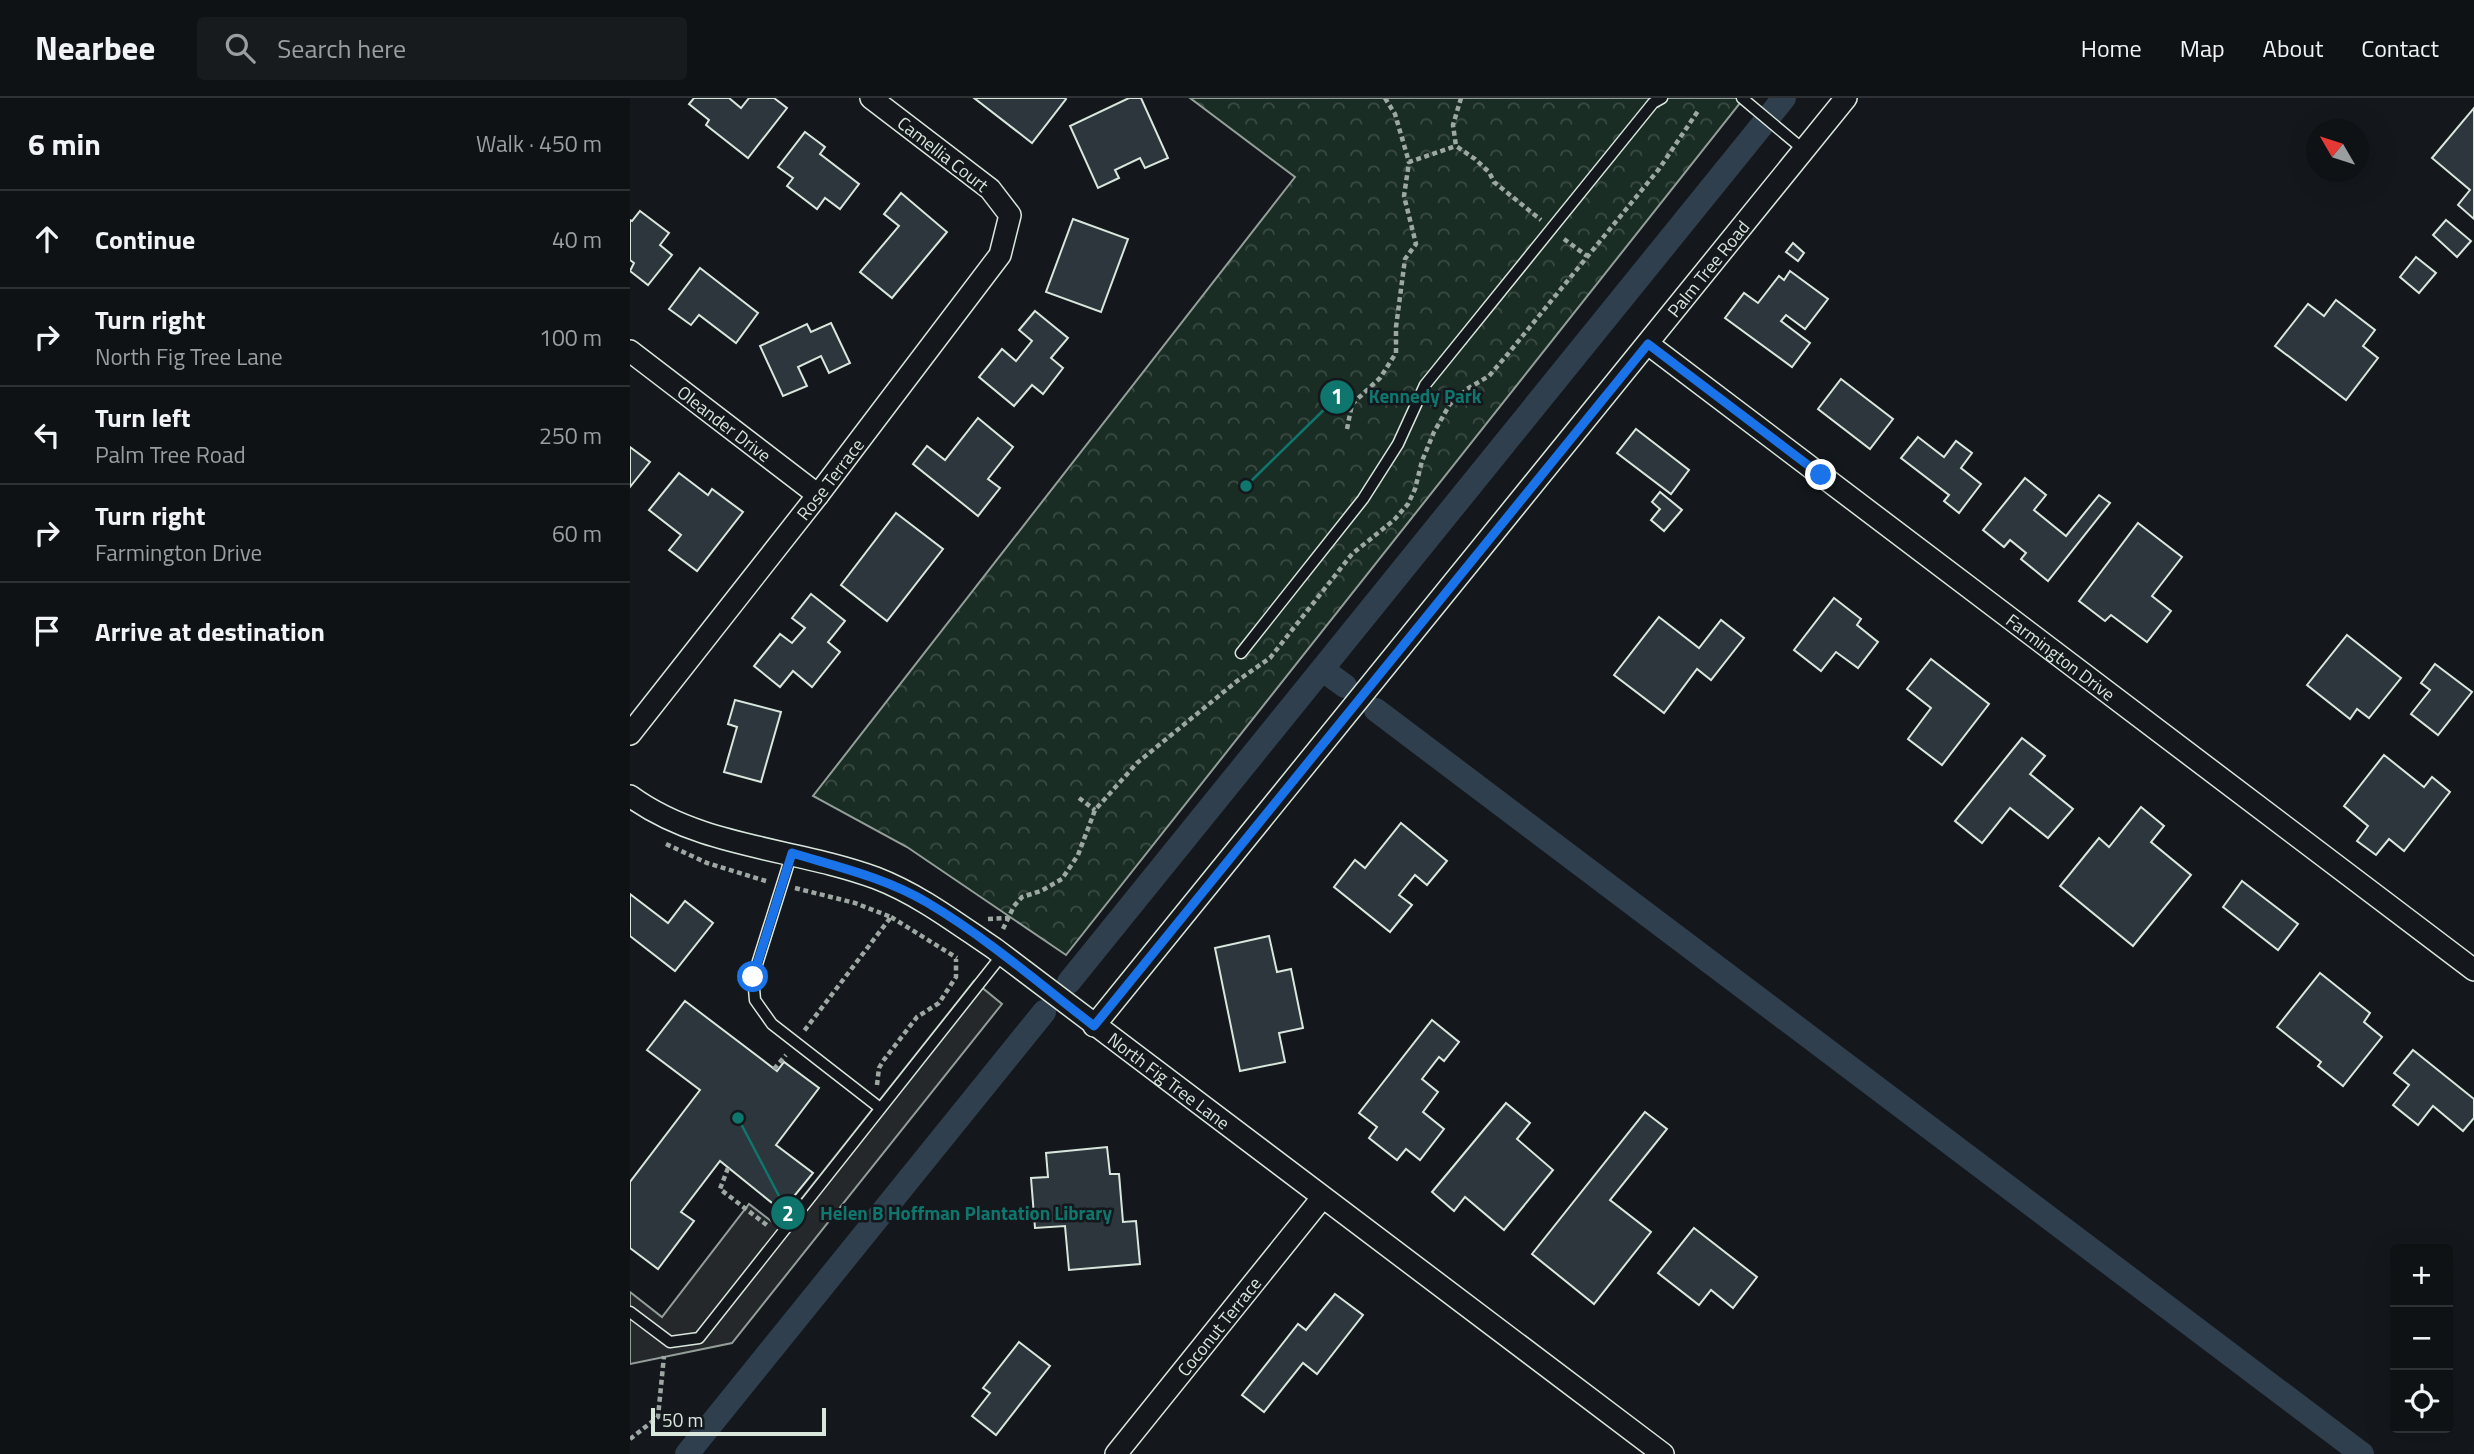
<!DOCTYPE html>
<html lang="en">
<head>
<meta charset="utf-8">
<style>
  body { margin:0; font-family:"Titillium Web",sans-serif; background:#181b1e; color:#f1f3f6 }
  .controls { position:absolute; right:21px; bottom:21px; display:grid; overflow:hidden; border-radius:7px; box-shadow:0 7px 28px #0002 }
  .controls button { width:63px; height:63px; display:grid; place-items:center; padding:0; border:0; border-bottom:2px solid #2f3234; background:#0f1215; color:#f1f3f6; font:35px sans-serif }
  .compass { position:absolute; left:1676px; top:21px; width:63px; height:63px; border-radius:50%; background:#0f1215; box-shadow:0 7px 28px #0002; rotate:309deg }
  .scale { position:absolute; left:21px; bottom:18px; width:175px; box-sizing:border-box; padding-left:7px; border:4px solid #d8e6dc; border-top:0; font-size:19px; line-height:24px; white-space:nowrap; color:#d8e6dc; -webkit-text-stroke:5px #14181c; paint-order:stroke }
  .stop { position:absolute; width:21px; height:21px; margin:-16px; border:5px solid #1a73e8; border-radius:50%; background:#fff }
  .stop.end { background:#1a73e8; border-color:#fff; box-shadow:0 2px 7px #0008 }
  .list { margin:0; padding:0; list-style:none }
  h2 { display:flex; justify-content:space-between; align-items:center; height:91px; margin:0; padding:0 28px; font-size:30px }
  h2 small { font-size:23px; font-weight:400; color:#9b9ea0 }
  .list li { display:grid; grid-template-columns:46px 1fr auto; gap:21px; align-items:center; box-sizing:border-box; height:98px; padding:0 28px; border-top:2px solid #2f3234 }
  .list b { display:block; font-size:26px; white-space:nowrap }
  .list p { margin:0; font-size:23px; white-space:nowrap; color:#9b9ea0 }
  .list em { font-size:23px; font-style:normal; color:#9b9ea0 }
  .icon { flex:none; width:38px; height:38px; fill:none; stroke:currentColor; stroke-width:2; stroke-linecap:round; stroke-linejoin:round }
  .map { position:relative; flex:none; width:1844px; height:1356px; overflow:hidden }
  header { display:flex; align-items:center; gap:42px; box-sizing:border-box; height:98px; padding:0 35px; background:#0f1215; border-bottom:2px solid #2f3234 }
  header strong { font-size:33px }
  nav { display:flex; gap:38px; margin-inline-start:auto; font-size:24px }
  .search { width:490px; height:63px; background:#181b1e; display:flex; align-items:center; gap:18px; box-sizing:border-box; padding:0 24px; border-radius:7px; color:#9b9ea0; font-size:26px }
  main { display:flex }
  aside { flex:1; background:#0f1215 }
  .map>svg:first-child { display:block }
  .park { fill:url(#park-crowns); stroke:#939e99; stroke-width:2 }
  .parking { fill:#24282b; stroke:#939e99; stroke-width:2 }
  .lines { fill:none; stroke-linecap:round; stroke-linejoin:round }
  .canal { stroke:#2f3f4d; stroke-width:24 }
  .building { fill:#2c363c; stroke:#d8e6dc; stroke-width:2 }
  .lane-casing { stroke:#d8e6dc; stroke-width:13 }
  .street-casing { stroke:#d8e6dc; stroke-width:24 }
  .path { stroke:#9da8a2; stroke-width:4.5; stroke-dasharray:5 3.5; stroke-linecap:butt }
  .lane { stroke:#14181c; stroke-width:10 }
  .street { stroke:#14181c; stroke-width:21 }
  .route { stroke:#1a73e8; stroke-width:9 }
  .labels { text-anchor:middle; dominant-baseline:central; stroke-width:5; stroke-linejoin:round; paint-order:stroke }
  .street-label { font-size:18px; fill:#d8e6dc; stroke:#14181c }
  .leader { fill:none; stroke:#0f766e; stroke-width:2.5 }
  .callout-dot { fill:#0f766e; stroke:#14181c; stroke-width:2.5 }
  .mark-label { font-size:21px; text-anchor:middle; font-weight:bold; fill:#fff }
  .callout-label { font-size:19px; text-anchor:middle; font-weight:bold; fill:#0f766e; stroke:#14181c; stroke-width:5; stroke-linejoin:round; paint-order:stroke }
</style>
</head>
<body>
<header>
<strong>Nearbee</strong>
<div class="search"><svg class="icon" aria-label="search" viewBox="0 0 24 24"><circle cx="10" cy="10" r="6"/><path d="M15 15l6 6"/></svg>Search here</div>
<nav><a>Home</a><a>Map</a><a>About</a><a>Contact</a></nav>
</header>
<main>
<aside>
<h2>6 min<small>Walk · 450 m</small></h2>
<ul class="list">
<li><svg class="icon" aria-label="ahead" viewBox="0 0 24 24"><path d="M12 20V5M6 11l6-6 6 6"/></svg><div><b>Continue</b></div><em>40 m</em></li>
<li><svg class="icon" aria-label="right" viewBox="0 0 24 24"><path d="M7 20v-9h11M14 6l5 5-5 5"/></svg><div><b>Turn right</b><p>North Fig Tree Lane</p></div><em>100 m</em></li>
<li><svg class="icon" aria-label="left" viewBox="0 0 24 24"><path d="M17 20v-9H6M10 6l-5 5 5 5"/></svg><div><b>Turn left</b><p>Palm Tree Road</p></div><em>250 m</em></li>
<li><svg class="icon" aria-label="right" viewBox="0 0 24 24"><path d="M7 20v-9h11M14 6l5 5-5 5"/></svg><div><b>Turn right</b><p>Farmington Drive</p></div><em>60 m</em></li>
<li><svg class="icon" aria-label="arrive" viewBox="0 0 24 24"><path d="M6 21V4h12l-3 4 3 4H6"/></svg><div><b>Arrive at destination</b></div></li>
</ul>
</aside>
<div class="map">
<svg width="1844" height="1356" viewBox="0 0 1844 1356">
  <defs>
    <pattern id="park-crowns" width="20" height="18" patternUnits="userSpaceOnUse" patternTransform="scale(1.75)"><rect width="20" height="18" fill="#1a2d24"/><path d="M2 6a3 3 0 1 1 6 0M12 15a3 3 0 1 1 6 0" fill="none" stroke="#3b4b43"/></pattern>
  </defs>
  <rect width="100%" height="100%" fill="#14181c"/>
  <polygon class="park" points="560,0 1114,0 436,857 277,749 183,698 665,79"/>
  <polygon class="parking" points="344,883 372,906 102,1245 0,1266 0,1194 32,1219 119,1106 149,1129"/>
  <g class="lines">
    <g class="canal">
      <polyline points="693,572 715,588"/>
      <polyline points="746,612 1732,1356"/>
      <polyline points="439,884 1154,0"/>
      <polyline points="57,1356 414,914"/>
    </g>
  </g>
  <g class="building">
    <polygon points="64,0 99,0 111,10 119,0 144,0 157,10 118,60 76,27 79,22 59,6"/>
    <polygon points="344,0 435,0 436,1 402,45"/>
    <polygon points="499,0 511,0 538,60 515,70 510,60 485,72 489,80 468,90 440,28"/>
    <polygon points="1844,10 1844,121 1828,107 1840,92 1802,60"/>
    <polygon points="175,34 195,49 190,56 229,86 210,111 195,100 187,111 157,88 163,80 148,69"/>
    <polygon points="271,95 317,134 262,200 230,174 269,128 254,116"/>
    <polygon points="10,113 39,135 30,147 42,157 18,187 0,173 4,165 0,162 0,122 2,123"/>
    <polygon points="443,121 498,141 471,214 416,194"/>
    <polygon points="1816,122 1841,143 1827,159 1803,137"/>
    <polygon points="1163,145 1174,155 1168,163 1156,154"/>
    <polygon points="1786,159 1806,175 1789,195 1770,179"/>
    <polygon points="70,170 128,215 106,245 69,217 61,227 39,211"/>
    <polygon points="1160,173 1198,201 1175,231 1156,217 1151,223 1180,245 1162,269 1095,220 1114,195 1128,205 1149,178 1154,182"/>
    <polygon points="1706,202 1745,232 1733,248 1748,260 1716,302 1645,248 1678,206 1694,218"/>
    <polygon points="405,213 438,240 421,260 433,270 413,296 402,287 384,308 349,279 372,251 386,263 402,243 389,232"/>
    <polygon points="201,225 220,265 199,275 191,258 168,269 177,288 153,298 130,248 177,226 181,234"/>
    <polygon points="1211,281 1263,321 1240,351 1188,311"/>
    <polygon points="348,320 383,349 358,381 370,390 348,418 283,366 297,348 315,362"/>
    <polygon points="1006,331 1059,372 1041,396 987,355"/>
    <polygon points="1288,339 1314,359 1326,343 1342,355 1331,370 1351,386 1329,415 1314,403 1319,397 1271,360"/>
    <polygon points="0,349 20,364 0,389"/>
    <polygon points="49,375 78,397 82,391 113,414 67,473 39,452 51,437 19,412"/>
    <polygon points="1395,380 1416,397 1404,412 1436,438 1469,397 1480,405 1418,483 1391,461 1396,455 1380,442 1374,449 1353,432"/>
    <polygon points="1030,394 1052,412 1034,433 1021,422 1030,411 1022,404"/>
    <polygon points="266,415 313,451 257,523 211,487"/>
    <polygon points="1508,425 1552,459 1522,498 1541,513 1517,544 1481,517 1475,523 1449,503"/>
    <polygon points="181,496 215,523 198,544 210,554 182,589 163,573 150,589 124,568 150,536 162,545 175,530 162,520"/>
    <polygon points="1204,500 1231,521 1227,527 1248,544 1228,570 1206,554 1191,573 1164,552"/>
    <polygon points="1029,519 1069,550 1091,522 1114,540 1081,582 1067,571 1034,615 984,577"/>
    <polygon points="1717,537 1771,580 1739,620 1727,611 1720,621 1677,587"/>
    <polygon points="1301,561 1359,606 1312,667 1278,641 1301,610 1277,591"/>
    <polygon points="1805,566 1842,594 1808,637 1781,616 1800,592 1791,585"/>
    <polygon points="105,602 151,614 131,684 94,674 107,629 98,626"/>
    <polygon points="1392,640 1415,658 1400,676 1443,711 1418,740 1380,710 1352,745 1325,723"/>
    <polygon points="1754,657 1794,689 1802,679 1820,694 1774,753 1759,741 1746,757 1727,743 1738,728 1714,708"/>
    <polygon points="1511,709 1534,728 1521,744 1561,777 1503,848 1430,788 1469,740 1479,749"/>
    <polygon points="771,725 817,763 797,787 785,777 769,797 782,807 760,834 704,789 725,762 735,770"/>
    <polygon points="1612,783 1668,826 1648,852 1593,809"/>
    <polygon points="0,796 38,825 55,803 83,825 45,873 0,838"/>
    <polygon points="639,838 647,874 661,871 673,930 649,935 655,964 610,973 585,850"/>
    <polygon points="1690,875 1740,915 1734,924 1752,939 1713,988 1688,968 1691,964 1647,929"/>
    <polygon points="55,903 147,973 154,964 189,990 146,1047 183,1075 152,1113 90,1063 51,1114 64,1123 28,1171 0,1150 0,1084 70,992 17,952"/>
    <polygon points="802,922 829,944 814,963 809,959 792,981 808,994 793,1014 814,1031 790,1062 776,1051 767,1062 739,1040 747,1029 729,1015"/>
    <polygon points="1783,952 1844,1001 1844,1020 1833,1033 1803,1008 1788,1027 1763,1007 1779,987 1764,975"/>
    <polygon points="876,1005 900,1025 887,1041 923,1072 874,1132 835,1099 824,1113 802,1094"/>
    <polygon points="1015,1014 1037,1031 980,1102 1021,1134 964,1206 902,1156"/>
    <polygon points="477,1049 480,1076 489,1076 493,1124 506,1123 510,1166 439,1172 435,1128 405,1130 401,1080 418,1079 416,1055"/>
    <polygon points="1064,1130 1127,1179 1103,1210 1081,1192 1069,1207 1028,1175"/>
    <polygon points="705,1196 733,1217 687,1276 673,1265 634,1314 612,1297 668,1226 676,1232"/>
    <polygon points="389,1244 420,1268 366,1337 342,1318 360,1295 353,1290"/>
  </g>
  <g class="lines">
    <defs>
      <g id="lane">
        <polyline points="1112,0 1174,52"/>
        <polyline points="611,555 733,401 768,346 795,287 1023,5 1032,0"/>
        <polyline points="162,755 123,879 125,902 142,926 250,1010"/>
        <polyline points="0,1214 40,1244 69,1240 372,857"/>
      </g>
      <g id="street">
        <path id="s1" d="M1018 246 1844 872"/>
        <path id="s2" d="M0 253 188 397"/>
        <path id="s3" d="M0 636 188 397 370 157 380 117 360 91 241 0"/>
        <path id="s4" d="M0 698C71 750 165 750 246 780 290 797 326 825 365 851L1033 1356"/>
        <path id="s5" d="M464 928 1216 0"/>
        <path id="s6" d="M486 1356 692 1100"/>
      </g>
    </defs>
    <use href="#lane" class="lane-casing"/>
    <use href="#street" class="street-casing"/>
    <g class="path">
      <polyline points="755,0 765,16 779,64 826,48"/>
      <polyline points="831,0 823,27 826,48 845,61 859,74 864,84 911,122"/>
      <polyline points="934,141 957,158"/>
      <polyline points="717,331 722,306 750,280 766,255 766,229 775,161 786,146 774,98 779,64"/>
      <polyline points="449,700 465,712"/>
      <polyline points="36,746 77,765 136,783"/>
      <polyline points="165,790 225,805 261,819 174,933"/>
      <polyline points="261,819 327,860"/>
      <polyline points="358,821 378,820"/>
      <polyline points="373,831 384,808 392,799 411,793 432,781 448,757 465,712 507,665 607,583 640,560 722,456 764,422 778,406 785,391 792,363 804,334 820,306 837,291 859,278 877,257 1029,71 1068,13"/>
      <polyline points="144,971 156,957"/>
      <polyline points="247,987 249,970 253,963 287,919 309,905 326,879 326,861"/>
      <polyline points="98,1070 90,1091 138,1128"/>
      <polyline points="0,1341 28,1319 34,1258"/>
    </g>
    <use href="#lane" class="lane"/>
    <use href="#street" class="street"/>
  </g>
  <g class="lines">
    <path class="route" d="M123 879 162 755C208 769 257 780 298 805 357 840 410 886 464 928L1018 246 1191 377"/>
  </g>
  <g class="labels">
    <g class="street-label">
      <text transform="translate(313 56) rotate(38)">Camellia Court</text>
      <text stroke="none"><textPath href="#s5" startOffset="975">Palm Tree Road</textPath></text>
      <text stroke="none"><textPath href="#s2" startOffset="119">Oleander Drive</textPath></text>
      <text stroke="none"><textPath href="#s3" startOffset="324">Rose Terrace</textPath></text>
      <text stroke="none"><textPath href="#s1" startOffset="518">Farmington Drive</textPath></text>
      <text stroke="none"><textPath href="#s4" startOffset="618">North Fig Tree Lane</textPath></text>
      <text stroke="none"><textPath href="#s6" startOffset="164">Coconut Terrace</textPath></text>
    </g>
  </g>
  <path class="leader" d="M616 388L707 299M108 1020L158 1115"/>
  <g class="callout-dot">
    <circle cx="616" cy="388" r="7"/>
    <circle cx="108" cy="1020" r="7"/>
    <circle cx="707" cy="299" r="18"/>
    <circle cx="158" cy="1115" r="18"/>
  </g>
  <g class="mark-label">
    <text x="707" y="306">1</text>
    <text x="158" y="1123">2</text>
  </g>
  <g class="callout-label">
    <text x="795" y="305">Kennedy Park</text>
    <text x="336" y="1122">Helen B Hoffman Plantation Library</text>
  </g>
</svg>
<div class="controls">
<button>+</button>
<button>−</button>
<button><svg class="icon" aria-label="locate" viewBox="0 0 24 24"><circle cx="12" cy="12" r="6"/><path d="M12 2v4M12 18v4M2 12h4M18 12h4"/></svg></button>
</div>
<svg class="compass" viewBox="-18 -18 36 36"><path d="M0-13l5 13h-10z" fill="#e53935"/><path d="M0 13l5-13h-10z" fill="#9b9ea0"/></svg>
<div class="scale">50 m</div>
<div class="stop" style="left:123px;top:879px"></div>
<div class="stop end" style="left:1191px;top:377px"></div>
</div>
</main>
</body>
</html>
